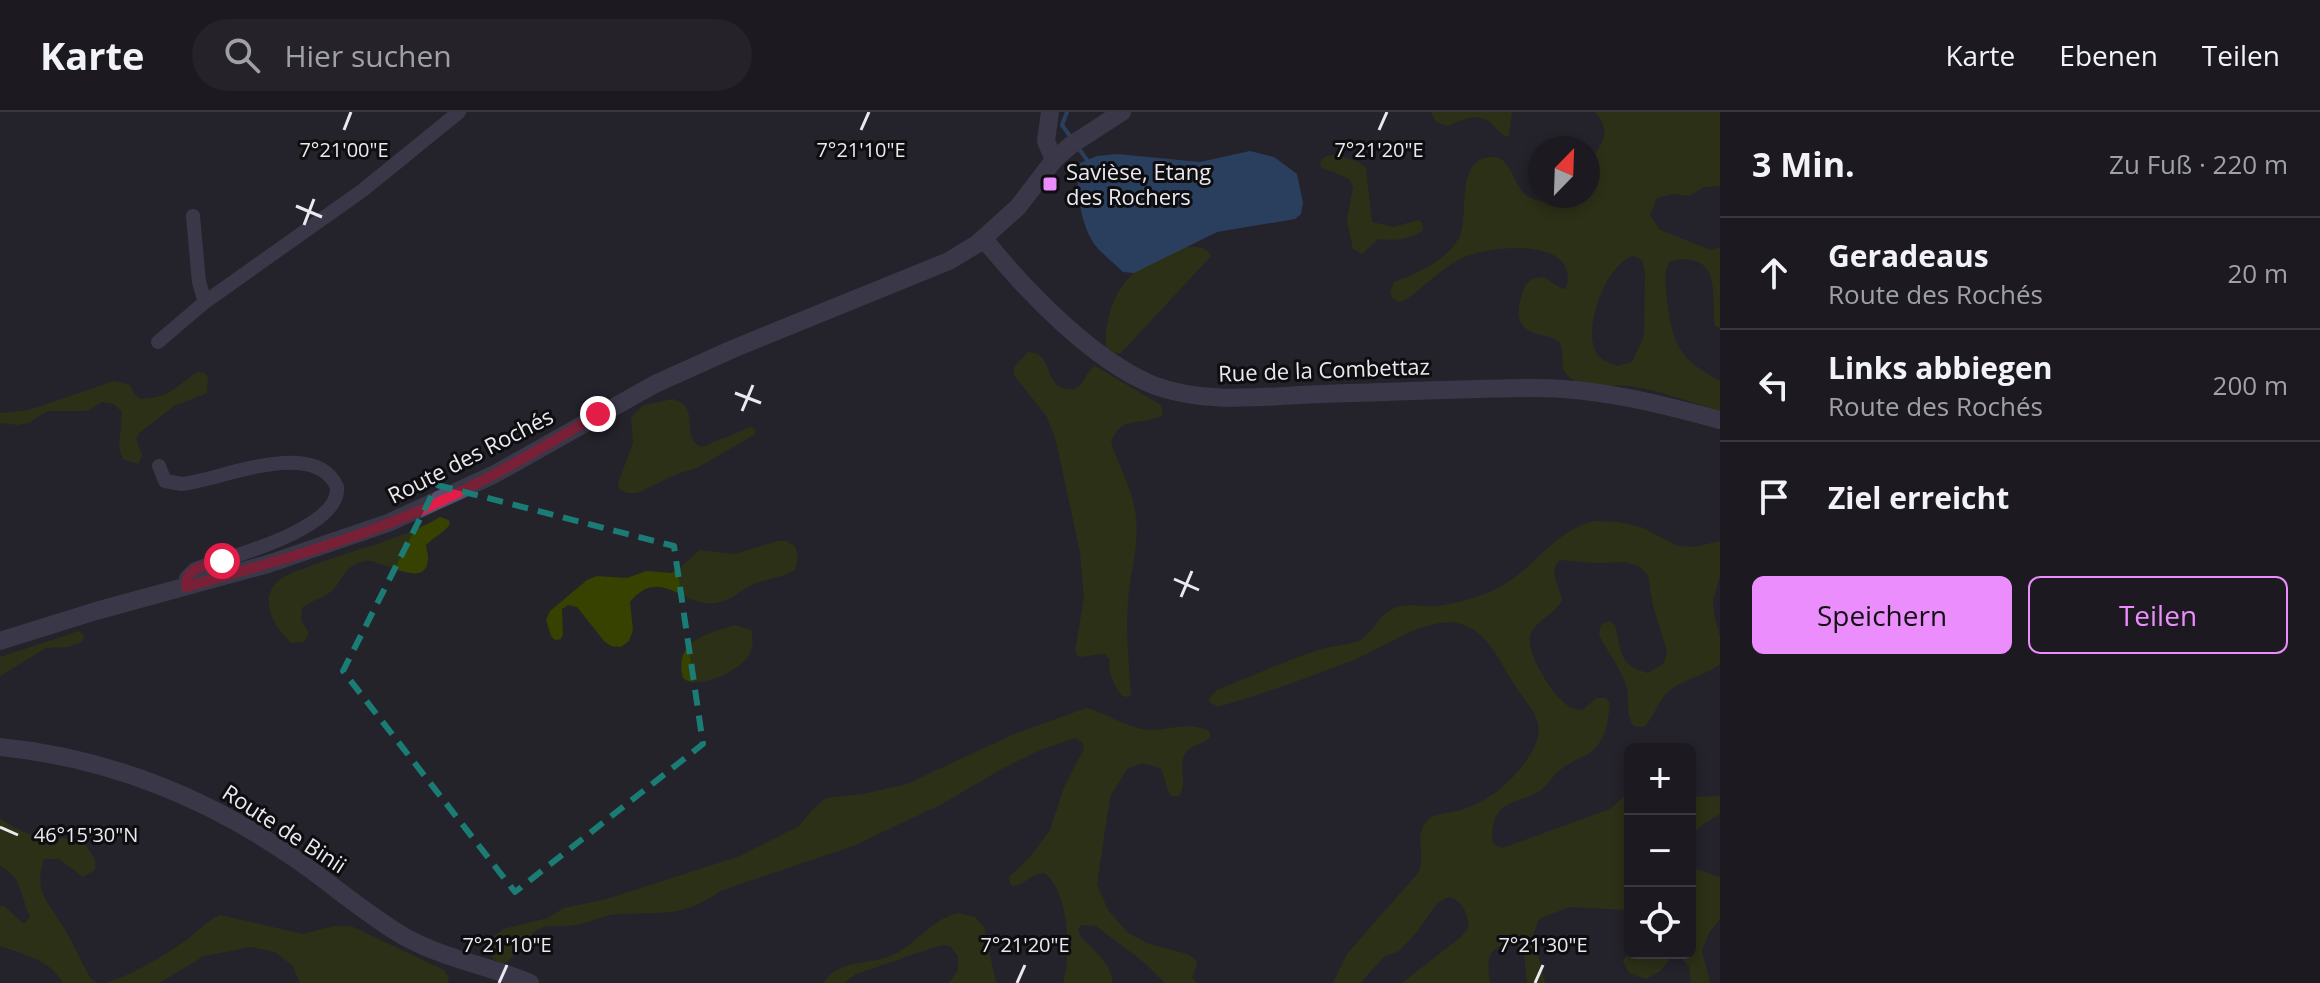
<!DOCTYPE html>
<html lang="de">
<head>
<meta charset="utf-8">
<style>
  body { margin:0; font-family:"Open Sans",sans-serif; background:#252329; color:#f1f3f6 }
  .controls { position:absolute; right:24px; bottom:24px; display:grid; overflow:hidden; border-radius:12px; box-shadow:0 4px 12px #0003 }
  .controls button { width:72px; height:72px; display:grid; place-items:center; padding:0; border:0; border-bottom:2px solid #3a383e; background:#1c1a20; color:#f1f3f6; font:40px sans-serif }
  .compass { position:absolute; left:1528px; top:24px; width:72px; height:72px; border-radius:50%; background:#1c1a20; box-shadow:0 4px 12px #0003; rotate:23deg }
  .stop { position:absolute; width:24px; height:24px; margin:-18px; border:6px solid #e11d48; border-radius:50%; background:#fff }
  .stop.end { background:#e11d48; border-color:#fff; box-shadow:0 2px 8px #0008 }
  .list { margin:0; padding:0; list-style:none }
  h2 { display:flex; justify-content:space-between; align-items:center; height:104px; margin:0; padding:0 32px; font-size:34px }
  h2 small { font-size:26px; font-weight:400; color:#a0a1a5 }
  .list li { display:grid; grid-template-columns:52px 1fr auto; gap:24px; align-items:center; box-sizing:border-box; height:112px; padding:0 32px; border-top:2px solid #3a383e }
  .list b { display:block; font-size:30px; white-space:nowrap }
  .list p { margin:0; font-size:26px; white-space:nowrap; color:#a0a1a5 }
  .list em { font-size:26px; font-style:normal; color:#a0a1a5 }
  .actions { display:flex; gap:16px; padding:24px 32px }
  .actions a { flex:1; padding:18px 0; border:2px solid #eb8dfc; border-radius:12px; text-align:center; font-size:28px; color:#eb8dfc }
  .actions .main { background:#eb8dfc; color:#111 }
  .icon { flex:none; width:44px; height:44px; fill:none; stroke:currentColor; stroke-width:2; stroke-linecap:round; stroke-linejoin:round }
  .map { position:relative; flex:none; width:1720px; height:871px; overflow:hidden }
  header { display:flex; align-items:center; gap:48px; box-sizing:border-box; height:112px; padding:0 40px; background:#1c1a20; border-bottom:2px solid #3a383e }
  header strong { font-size:38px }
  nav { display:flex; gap:44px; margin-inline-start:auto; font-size:28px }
  .search { width:560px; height:72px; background:#252329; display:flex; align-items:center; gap:20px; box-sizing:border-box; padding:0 28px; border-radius:44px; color:#a0a1a5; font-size:30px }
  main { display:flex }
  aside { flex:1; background:#1c1a20 }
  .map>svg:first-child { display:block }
  .green { fill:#374100; fill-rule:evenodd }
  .water { fill:#32619d }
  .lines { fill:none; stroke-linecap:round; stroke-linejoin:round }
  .stream { stroke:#32619d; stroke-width:4 }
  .minor { stroke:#56516f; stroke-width:14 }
  .tertiary { stroke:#56516f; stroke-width:18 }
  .route { stroke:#e11d48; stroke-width:10 }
  .marked { fill:none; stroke:#1a7c74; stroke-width:6; stroke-dasharray:16 10; stroke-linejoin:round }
  .ticks { fill:none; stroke:#ebe9ef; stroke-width:3 }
  .poi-dot { fill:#eb8dfc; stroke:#0e0d10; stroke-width:3 }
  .labels { text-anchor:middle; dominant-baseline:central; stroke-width:6; stroke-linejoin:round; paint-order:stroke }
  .poi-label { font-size:22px; fill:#ebe9ef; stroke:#0e0d10; text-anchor:start }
  .street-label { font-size:22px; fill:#ebe9ef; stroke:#0e0d10 }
  .ticks-label { font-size:20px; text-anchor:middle; fill:#ebe9ef; stroke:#0e0d10; stroke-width:6; stroke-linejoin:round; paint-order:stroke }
</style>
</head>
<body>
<header>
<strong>Karte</strong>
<div class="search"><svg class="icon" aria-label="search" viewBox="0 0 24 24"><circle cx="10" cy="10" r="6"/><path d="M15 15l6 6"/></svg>Hier suchen</div>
<nav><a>Karte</a><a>Ebenen</a><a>Teilen</a></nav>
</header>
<main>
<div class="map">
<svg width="1720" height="871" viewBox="0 0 1720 871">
  <rect width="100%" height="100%" fill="#25232a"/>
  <g class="green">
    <path d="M1431 0H1512L1509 24H1504C1499 20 1495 15 1490 10 1476 0 1461 8 1448 14L1436 10Z"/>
    <path d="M1595 0H1720V74L1704 75 1690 84 1673 82 1657 86 1650 103 1660 118 1711 138 1720 135V216L1715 214C1711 193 1720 155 1695 149 1684 147 1680 146 1669 150 1663 163 1666 174 1667 188 1672 231 1679 248 1720 269V299C1690 290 1661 279 1631 274 1615 272 1597 276 1581 271 1553 261 1567 247 1560 231 1554 218 1502 232 1524 177 1528 167 1534 166 1544 165L1562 177 1566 176C1582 123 1485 133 1458 148 1440 158 1424 175 1407 187L1400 190 1393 187 1390 181 1394 170C1418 161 1445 150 1459 126 1471 106 1452 43 1495 45 1511 46 1514 77 1529 85 1536 89 1551 92 1559 90 1563 89 1566 85 1570 84 1575 83 1582 84 1588 84 1588 76 1586 65 1588 58 1594 35 1617 26 1595 0ZM1633 144 1642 148 1645 161 1644 224 1632 250 1617 254C1609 251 1600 248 1596 240 1582 215 1607 151 1633 144Z"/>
    <path d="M1334 43 1357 49 1366 56 1372 110 1394 115 1418 108 1422 110 1423 118C1412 128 1393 129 1378 127L1362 142 1353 137 1347 108 1353 75 1350 68 1341 63 1320 55C1321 45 1325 44 1334 43Z"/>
    <path d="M1186 135C1197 135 1206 134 1211 144L1121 241H1115L1106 235C1104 210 1114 177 1135 160 1148 149 1170 143 1186 135Z"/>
    <path d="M1028 240C1054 240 1043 274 1067 277 1083 280 1084 261 1095 254L1161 293 1163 303C1141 315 1121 302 1111 330 1119 356 1134 379 1136 407 1139 435 1130 460 1128 488 1126 519 1128 550 1131 582L1128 585 1122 584C1115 575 1107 560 1110 548L1105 542 1079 545 1075 539 1084 486 1080 440 1056 329 1047 305 1014 263V255Z"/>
    <path d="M198 260 205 261 208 266 207 281 174 294 139 321 136 327 142 343 138 352 123 347 119 336 122 300 114 292 102 290 87 299H48L28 311 18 313 0 311V301L29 298 114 269 130 273 135 283 141 287C173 285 175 274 198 260Z"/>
    <path d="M673 287C703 296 678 325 702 335L751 315 756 318 754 323 697 356 677 362 637 381H627L619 377 618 371 633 331 631 305 644 293Z"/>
    <path d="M440 405 449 408 450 412C444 421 434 425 426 433 426 437 428 441 428 445 428 481 381 446 365 449 341 454 343 472 329 481 320 487 310 489 302 496L301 508 309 522 304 530 291 531C277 517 259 492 275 472 284 462 301 458 314 453 355 437 401 428 440 405Z"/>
    <path d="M1595 409 1618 410 1641 415 1678 434 1694 435 1720 429V464L1713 489 1714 503 1720 524V552C1705 564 1685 566 1669 579 1657 590 1655 604 1644 615L1634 614C1625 602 1630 589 1627 576 1623 560 1607 539 1599 523L1601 513 1609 509 1615 513C1622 540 1618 553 1648 561L1664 551 1667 539 1653 494 1648 463 1640 455 1626 450 1593 451 1560 448C1547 459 1560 475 1562 488 1554 504 1533 509 1530 525 1526 542 1555 588 1570 595 1574 597 1578 597 1582 598L1597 586H1606L1610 592C1608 607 1607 622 1597 634 1587 646 1573 647 1561 657 1553 663 1548 673 1540 679 1521 691 1497 688 1493 714 1492 721 1491 725 1493 732L1503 736 1610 697 1630 679V798L1569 795 1539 807 1533 823 1545 871H1527L1524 840 1515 831C1488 832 1486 848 1490 871H1402L1461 825 1469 815C1467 802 1464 789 1449 785L1437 791 1418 819 1399 839 1384 845 1360 871H1333L1347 842 1418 761C1427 745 1413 725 1427 709 1435 700 1450 702 1461 698 1492 689 1523 661 1536 631 1546 607 1525 590 1514 572 1500 550 1489 522 1464 513 1455 509 1444 510 1434 512 1406 518 1382 536 1356 547 1311 565 1265 581 1218 595L1209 590 1211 584 1217 578C1250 565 1284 549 1319 538 1332 533 1347 534 1360 528 1377 518 1378 499 1401 494 1413 492 1426 495 1438 494 1457 491 1478 486 1496 477 1533 459 1554 418 1595 409Z"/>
    <path d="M777 429H786L795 434 798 445 795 458C782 466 768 466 754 472 740 478 732 489 715 491 682 495 660 453 630 490L633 518 629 529 621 535 611 534 604 529 577 495 568 493 562 497 563 522 561 527 555 528 551 524 546 508 550 499 587 468 597 464 627 466 646 459 671 461 678 458 699 438 735 442Z"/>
    <path d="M735 513 751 518C753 526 754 536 749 543 739 559 698 579 683 566 674 528 705 523 735 513Z"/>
    <polygon points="79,519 84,523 83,529 68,535 46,536 0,564 0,545"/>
    <path d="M1086 596C1107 601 1131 619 1153 618 1172 617 1191 609 1210 620V626C1203 632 1193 633 1187 639 1176 651 1189 671 1179 684H1171C1165 675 1166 665 1160 656L1142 651 1127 657 1110 685 1097 772 1108 798 1128 821 1147 831 1187 842 1196 848 1197 852 1192 865 1197 871H1165L1145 851 1096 814 1082 813 1078 817 1080 824C1091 836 1114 853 1112 871H1063C1072 841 1069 782 1045 761 1029 762 1027 772 1012 774L1009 770 1010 764 1031 744 1050 718 1064 675 1084 637 1082 630 1075 626 1040 638 1007 654 940 693 853 734 720 779C683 806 659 800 618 802 603 803 589 811 575 813 565 815 553 813 544 815 523 822 519 845 502 852L493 847 490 835 493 825 503 817 548 806 564 796 607 787 740 744 799 714 813 697 826 686 863 682 907 672 1012 623Z"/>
    <polygon points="1720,684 1720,702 1703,712 1690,724 1690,685"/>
    <path d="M0 706C11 715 35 727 50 727 66 726 66 725 83 729L95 747V758L83 765 59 747H44C33 780 48 790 64 816 74 832 81 851 91 867L98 871H63C51 848 23 842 0 834V794H4L24 812 30 805C20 783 23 766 0 754Z"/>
    <polygon points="1690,755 1720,765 1720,807 1709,821 1702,839 1710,871 1691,871 1689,854 1681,846 1670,847 1660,859 1646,867 1629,861 1623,849 1630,839 1690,841"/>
    <path d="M958 801 975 805 984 815 996 871H949L958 858V844L950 834 941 833 856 862 844 871H824C837 847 871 853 893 843 916 832 932 807 958 801Z"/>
    <path d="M220 803 303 822 334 814H351L444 858 449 866 448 871H300L292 853 275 840 251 835 204 844 159 871H106C132 863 162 845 185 829 197 821 206 809 220 803Z"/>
  </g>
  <path class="water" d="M1250 39 1274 45 1297 62 1303 91 1301 102 1295 107 1217 120 1134 161 1123 160C1114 151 1103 143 1095 133 1080 112 1076 76 1078 52L1097 44 1117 42 1200 50Z"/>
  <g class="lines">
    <g class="stream">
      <polyline points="1067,0 1062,13 1072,27"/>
      <polyline points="1077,34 1087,48"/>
    </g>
    <g class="minor">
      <polyline points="193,104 199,170 205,190"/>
      <polyline points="158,230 205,190 363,78 459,0"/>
      <path d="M159 354 165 369 182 372C223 367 315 325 337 375 341 417 227 446 195 457L186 466V475"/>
    </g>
    <g class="tertiary">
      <polyline points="1050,0 1046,29 1054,48"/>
      <path d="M984 127C1025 178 1092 248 1153 273 1205 293 1267 284 1322 282 1391 280 1460 277 1529 276 1594 275 1657 291 1720 308"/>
      <polyline points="0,529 96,499 268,452 388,411 493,363 655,272 735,236 949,149 977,132 1018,95 1054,48 1071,33 1122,0"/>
      <path d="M0 635C109 646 207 685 297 748 333 773 367 803 405 825 445 847 489 854 530 871"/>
    </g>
  </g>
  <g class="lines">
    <path class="route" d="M222 449C207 453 185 455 186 475 249 457 312 440 374 417 453 388 527 346 598 302"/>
  </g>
  <path d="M0 0H1720V871H0ZM437 373 674 434 703 632 515 780 343 559Z" fill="#25232a" fill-opacity=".55" fill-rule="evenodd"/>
  <path class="marked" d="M437 373 674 434 703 632 515 780 343 559Z"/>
  <path class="ticks" d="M344 18 351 0M861 18 869 0M1379 18 1387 0M296 94 322 105M304 113 314 87M735 281 761 291M742 299 753 273M1174 467 1199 478M1181 485 1192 459M0 715 18 723M499 871 507 853M1017 871 1025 853M1535 871 1543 853"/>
  <rect class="poi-dot" x="1042" y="64" width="16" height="16" rx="4"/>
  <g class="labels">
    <g class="poi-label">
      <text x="1066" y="59">Savièse, Etang<tspan x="1066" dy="25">des Rochers</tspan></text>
    </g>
    <g class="street-label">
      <text transform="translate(1324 257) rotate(-2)">Rue de la Combettaz</text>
      <text transform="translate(470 343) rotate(-27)">Route des Rochés</text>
      <text transform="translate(285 716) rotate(33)">Route de Binii</text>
    </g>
  </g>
  <g class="ticks-label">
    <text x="344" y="45">7°21'00"E</text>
    <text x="861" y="45">7°21'10"E</text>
    <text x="1379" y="45">7°21'20"E</text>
    <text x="86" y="730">46°15'30"N</text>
    <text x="507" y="840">7°21'10"E</text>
    <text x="1025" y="840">7°21'20"E</text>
    <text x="1543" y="840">7°21'30"E</text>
  </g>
</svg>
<div class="controls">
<button>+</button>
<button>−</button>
<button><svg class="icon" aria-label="locate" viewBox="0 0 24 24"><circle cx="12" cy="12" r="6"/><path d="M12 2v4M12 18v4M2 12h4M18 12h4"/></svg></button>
</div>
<svg class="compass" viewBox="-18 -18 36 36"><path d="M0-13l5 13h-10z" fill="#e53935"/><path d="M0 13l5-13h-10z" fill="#a0a1a5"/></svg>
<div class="stop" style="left:222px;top:449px"></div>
<div class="stop end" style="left:598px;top:302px"></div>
</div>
<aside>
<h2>3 Min.<small>Zu Fuß · 220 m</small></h2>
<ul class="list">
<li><svg class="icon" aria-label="ahead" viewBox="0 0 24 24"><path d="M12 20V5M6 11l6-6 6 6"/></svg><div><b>Geradeaus</b><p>Route des Rochés</p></div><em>20 m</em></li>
<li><svg class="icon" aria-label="left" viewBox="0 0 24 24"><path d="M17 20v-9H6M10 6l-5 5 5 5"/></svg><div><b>Links abbiegen</b><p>Route des Rochés</p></div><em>200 m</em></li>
<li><svg class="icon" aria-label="arrive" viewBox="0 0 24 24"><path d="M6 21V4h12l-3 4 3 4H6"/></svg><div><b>Ziel erreicht</b></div></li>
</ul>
<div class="actions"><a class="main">Speichern</a><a>Teilen</a></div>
</aside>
</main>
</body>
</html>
